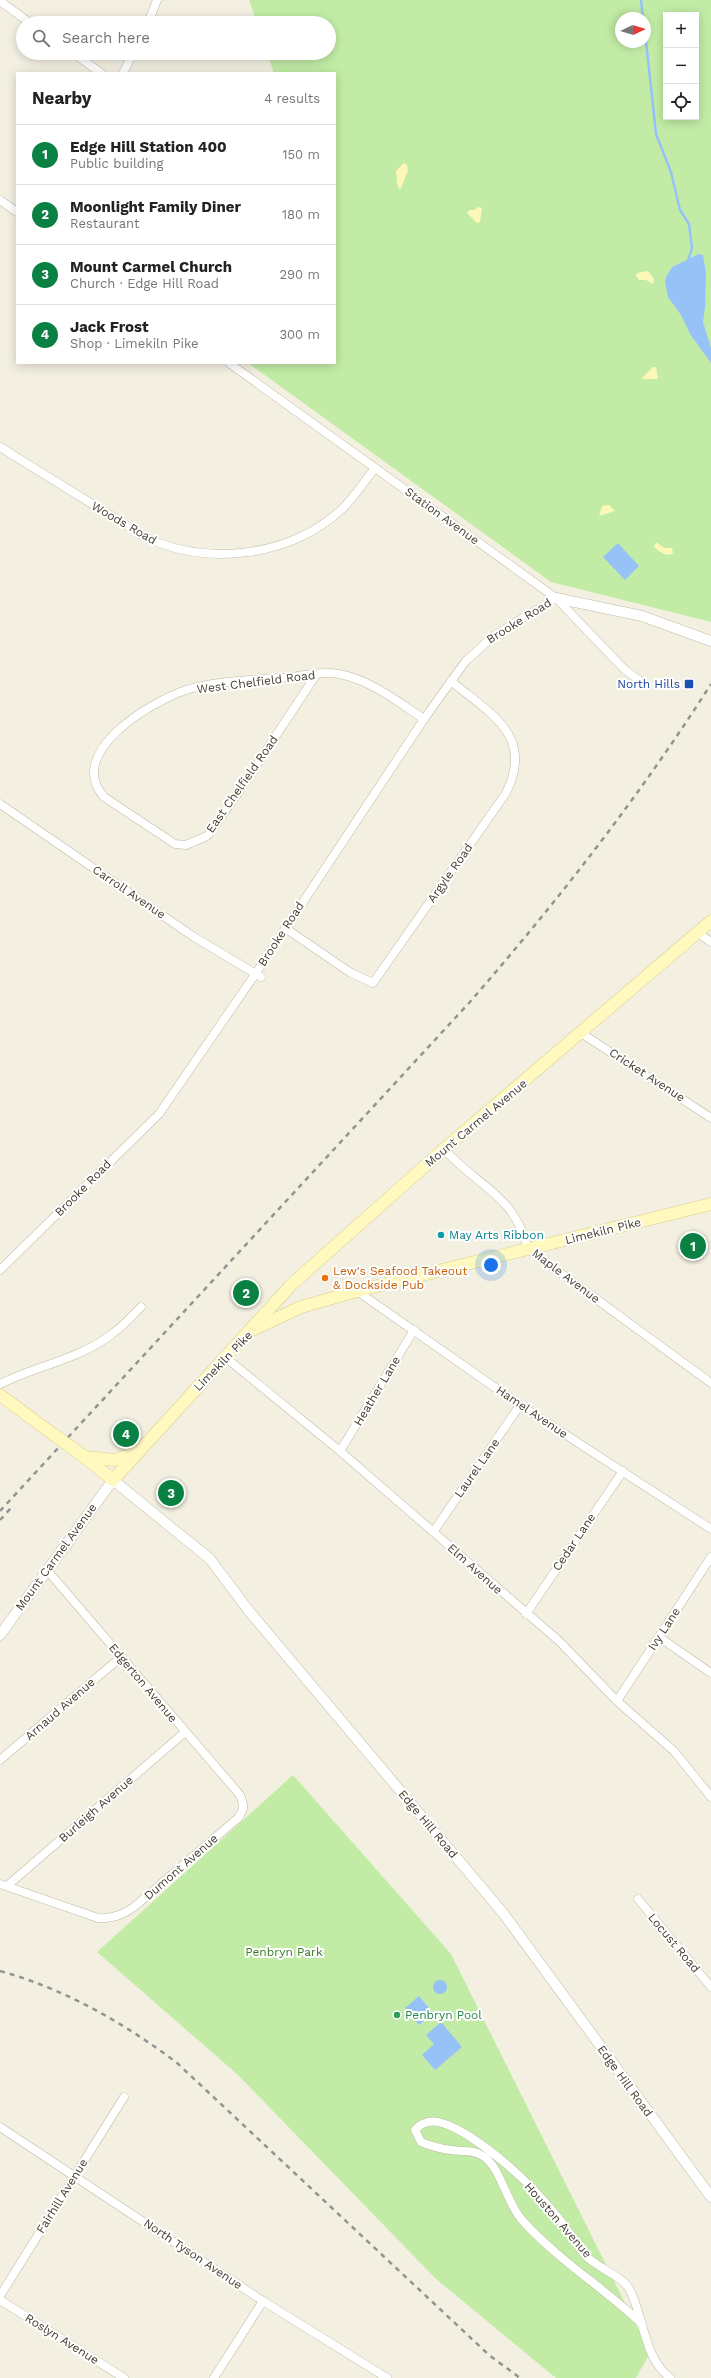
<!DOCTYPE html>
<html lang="en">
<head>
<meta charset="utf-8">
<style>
  body { margin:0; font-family:"Work Sans",sans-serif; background:#f2f2f2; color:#222 }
  .controls { position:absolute; right:12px; top:12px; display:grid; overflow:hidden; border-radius:0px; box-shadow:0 2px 10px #0003 }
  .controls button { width:36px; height:36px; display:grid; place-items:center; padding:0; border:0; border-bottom:1px solid #e0e0e0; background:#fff; color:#222; font:20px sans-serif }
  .compass { position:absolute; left:615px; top:12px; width:36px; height:36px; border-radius:50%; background:#fff; box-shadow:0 2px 10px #0003; rotate:86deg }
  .you { position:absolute; left:491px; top:1265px; width:14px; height:14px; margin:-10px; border:3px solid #fff; border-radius:50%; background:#1a73e8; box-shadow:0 0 0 6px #1a73e833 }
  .badge { display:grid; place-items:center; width:26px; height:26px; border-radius:50%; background:#0b8043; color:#fff; font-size:13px; font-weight:700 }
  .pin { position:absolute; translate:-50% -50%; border:2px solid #fff; box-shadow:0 1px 4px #0006 }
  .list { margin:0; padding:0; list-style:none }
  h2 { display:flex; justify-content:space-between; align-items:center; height:52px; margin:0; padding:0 16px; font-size:17px }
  h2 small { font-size:13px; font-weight:400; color:#767676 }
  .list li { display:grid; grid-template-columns:26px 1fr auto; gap:12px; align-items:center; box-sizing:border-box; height:60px; padding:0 16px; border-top:1px solid #e0e0e0 }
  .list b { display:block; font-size:15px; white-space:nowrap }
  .list p { margin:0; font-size:13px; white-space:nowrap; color:#767676 }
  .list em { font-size:13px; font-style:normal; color:#767676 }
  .icon { flex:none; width:22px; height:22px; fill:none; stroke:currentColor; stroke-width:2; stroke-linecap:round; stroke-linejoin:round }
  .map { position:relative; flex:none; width:711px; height:2378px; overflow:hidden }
  .search { position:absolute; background:#fff; box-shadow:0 2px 10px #0003; left:16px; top:16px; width:320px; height:44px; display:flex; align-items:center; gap:10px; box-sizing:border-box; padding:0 14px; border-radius:22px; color:#767676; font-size:15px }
  .panel { position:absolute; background:#fff; box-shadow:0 2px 10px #0003; left:16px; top:72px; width:320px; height:292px; border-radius:0px }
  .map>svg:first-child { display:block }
  .green { fill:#c2eca6; fill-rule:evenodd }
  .sand { fill:#fdf8b8 }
  .water { fill:#97c2f7 }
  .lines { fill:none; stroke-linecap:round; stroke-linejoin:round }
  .stream { stroke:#97c2f7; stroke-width:2.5 }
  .minor-casing { stroke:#bfbaa4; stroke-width:9 }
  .tertiary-casing { stroke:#bfbaa4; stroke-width:11 }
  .secondary-casing { stroke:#d8cf8c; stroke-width:13 }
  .minor { stroke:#fff; stroke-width:8 }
  .tertiary { stroke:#fff; stroke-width:10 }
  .secondary { stroke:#fff9c0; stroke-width:12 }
  .rail { stroke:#939393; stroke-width:2.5; stroke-dasharray:5 5; stroke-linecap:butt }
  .secondary-bridge-casing { stroke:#d8cf8c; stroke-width:13; stroke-linecap:butt }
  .secondary-bridge { stroke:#fff9c0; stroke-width:12 }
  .transit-dot { fill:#1a4fb4; stroke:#fff; stroke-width:1.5 }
  .culture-dot { fill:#0f9aa8; stroke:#fff; stroke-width:1.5 }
  .food-dot { fill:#e8710a; stroke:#fff; stroke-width:1.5 }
  .leisure-dot { fill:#2e9e5b; stroke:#fff; stroke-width:1.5 }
  .labels { text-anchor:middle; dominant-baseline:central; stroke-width:4; stroke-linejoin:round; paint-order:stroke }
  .street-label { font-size:12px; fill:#454032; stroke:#fff }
  .transit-label { font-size:12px; fill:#164399; stroke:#fff; text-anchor:end }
  .culture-label { font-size:12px; fill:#0d838f; stroke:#fff; text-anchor:start }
  .food-label { font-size:12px; fill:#c56008; stroke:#fff; text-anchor:start }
  .park-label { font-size:12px; fill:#367c20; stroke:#fff }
  .leisure-label { font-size:12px; fill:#27864d; stroke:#fff; text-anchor:start }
</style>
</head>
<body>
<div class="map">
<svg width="711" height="2378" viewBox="0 0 711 2378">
  <rect width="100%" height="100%" fill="#f3f0e2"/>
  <g class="green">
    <path d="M249 0H711V622L551 582 248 363H335V73H274L267 53H329V23H257ZM666 15H696V117H666ZM621 18H645V42H621Z"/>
    <polygon points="293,1775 451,1954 650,2353 636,2378 556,2378 436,2279 237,2074 97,1952"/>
  </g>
  <g class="sand">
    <polygon points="404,163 407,165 408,171 400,190 397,184 396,171"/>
    <polygon points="478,207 482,208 480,222 477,223 467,213 469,210 474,210"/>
    <polygon points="648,271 654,279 653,284 646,280 639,280 636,276 637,273"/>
    <polygon points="653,367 656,367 658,379 641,379"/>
    <polygon points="609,505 615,511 599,516 602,506"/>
    <path d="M656 542 664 548H672L673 554C665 557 659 551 654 547Z"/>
  </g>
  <g class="water">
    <polygon points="699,254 703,255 706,273 705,308 703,322 711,348 711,363 690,334 681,315 668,297 665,282 666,277 672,267"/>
    <polygon points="618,543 639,566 625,580 603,557"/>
    <circle cx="440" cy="1987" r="7"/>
    <polygon points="419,1996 433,2013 419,2025 405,2008"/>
    <polygon points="441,2022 462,2047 435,2070 422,2055 434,2044 426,2035"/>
  </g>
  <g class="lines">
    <g class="stream">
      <polyline points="641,0 643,18"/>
      <polyline points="645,32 656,134 671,172 680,210 689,224 692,248 688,261"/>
    </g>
    <defs>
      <g id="minor">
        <polyline points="0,1 30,23"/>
        <polyline points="148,23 157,0"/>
        <polyline points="73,53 101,73"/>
        <polyline points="123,73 133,53"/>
        <polyline points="0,200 17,212"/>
        <polyline points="229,363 556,598 624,669 644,684"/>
        <path d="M0 447 147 538C209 566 289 557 341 510 354 498 364 482 375 468"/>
        <path d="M316 675 238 793 207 836 186 845 175 844 104 797C65 753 150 702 186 690 219 680 257 680 291 677 306 675 324 671 339 674 371 680 398 702 424 719"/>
        <polyline points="0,804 194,937 261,977"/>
        <path d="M285 928 351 973 373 983 506 793C535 735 490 714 451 681"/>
        <polyline points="698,933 711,942"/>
        <polyline points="581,1033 711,1118"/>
        <path d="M444 1149C479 1188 514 1194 528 1249L711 1383"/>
        <polyline points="0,1270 159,1114 256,973 424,719 465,662 492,637 556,598"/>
        <polyline points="357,1291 520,1405 711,1529"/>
        <polyline points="225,1357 340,1451 559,1641 617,1701 674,1751 711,1797"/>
        <path d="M0 1384C36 1366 80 1359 112 1334 123 1326 132 1316 141 1307"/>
        <polyline points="340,1451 414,1330"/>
        <polyline points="434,1531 520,1405"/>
        <polyline points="526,1614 623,1471"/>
        <polyline points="659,1637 711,1673"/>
        <polyline points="617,1701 711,1557"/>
        <polyline points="0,1760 121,1657"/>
        <path d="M0 1884 98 1918C112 1919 122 1915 134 1907L238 1818C245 1809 244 1805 240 1795L47 1570"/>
        <polyline points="7,1886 185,1732"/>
        <polyline points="638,1899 711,1987"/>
        <polyline points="0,2127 263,2301 387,2378"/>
        <polyline points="0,2296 124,2097"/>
        <polyline points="0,2300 124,2378"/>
        <path d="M642 2324C603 2287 558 2260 522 2220 507 2204 500 2166 483 2156 472 2149 462 2152 451 2150 440 2149 431 2146 421 2142L415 2130C429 2114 448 2124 464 2133 501 2156 533 2186 560 2220 569 2232 576 2244 585 2255 595 2267 623 2276 630 2290 644 2318 644 2358 670 2378"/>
        <polyline points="214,2378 263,2301"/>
      </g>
      <g id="tertiary">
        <polyline points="556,598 642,616 711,641"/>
        <polyline points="0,1635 113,1480 210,1559 249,1611 503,1913 711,2197"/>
      </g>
      <g id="secondary">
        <polyline points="254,1329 301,1307 357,1291 711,1204"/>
        <polyline points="0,1395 54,1435"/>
        <polyline points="82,1455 113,1480 292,1284 444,1149 711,921"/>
        <polyline points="85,1457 115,1460 139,1451"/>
      </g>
    </defs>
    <use href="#minor" class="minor-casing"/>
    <use href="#tertiary" class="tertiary-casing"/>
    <use href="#secondary" class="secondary-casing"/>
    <use href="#minor" class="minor"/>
    <use href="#tertiary" class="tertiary"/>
    <use href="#secondary" class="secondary"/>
    <g class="rail">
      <path d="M0 1511 469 1003C557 902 639 797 711 684"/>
      <polyline points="0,1520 11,1508"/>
      <path d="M0 1971C65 1989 122 2022 176 2062L489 2355 520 2378"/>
    </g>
    <defs>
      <polyline id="secondary-bridge" points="54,1435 82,1455"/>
    </defs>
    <use href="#secondary-bridge" class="secondary-bridge-casing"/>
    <use href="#secondary-bridge" class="secondary-bridge"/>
  </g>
  <rect class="transit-dot" x="684" y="679" width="10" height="10" rx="2"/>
  <circle class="culture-dot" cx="441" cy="1235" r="4"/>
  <circle class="food-dot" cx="325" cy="1278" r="4"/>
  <circle class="leisure-dot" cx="397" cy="2015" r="4"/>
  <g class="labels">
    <g class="street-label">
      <text transform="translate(442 516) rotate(36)">Station Avenue</text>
      <text transform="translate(124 523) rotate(30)">Woods Road</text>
      <text transform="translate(519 621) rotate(-32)">Brooke Road</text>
      <text transform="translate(256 682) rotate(-7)">West Chelfield Road</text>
      <text transform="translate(242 784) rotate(-55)">East Chelfield Road</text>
      <text transform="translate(450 873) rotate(-55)">Argyle Road</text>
      <text transform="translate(129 892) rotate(34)">Carroll Avenue</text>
      <text transform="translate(281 934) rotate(-57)">Brooke Road</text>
      <text transform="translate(647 1075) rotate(33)">Cricket Avenue</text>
      <text transform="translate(476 1123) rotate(-40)">Mount Carmel Avenue</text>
      <text transform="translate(83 1188) rotate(-45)">Brooke Road</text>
      <text transform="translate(603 1231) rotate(-14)">Limekiln Pike</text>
      <text transform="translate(566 1276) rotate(37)">Maple Avenue</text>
      <text transform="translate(223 1361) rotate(-46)">Limekiln Pike</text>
      <text transform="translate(377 1391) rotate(-59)">Heather Lane</text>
      <text transform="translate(532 1412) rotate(34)">Hamel Avenue</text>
      <text transform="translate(477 1468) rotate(-55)">Laurel Lane</text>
      <text transform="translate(574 1542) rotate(-56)">Cedar Lane</text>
      <text transform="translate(56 1557) rotate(-54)">Mount Carmel Avenue</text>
      <text transform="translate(475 1569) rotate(42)">Elm Avenue</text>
      <text transform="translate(664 1629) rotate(-57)">Ivy Lane</text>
      <text transform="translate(143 1683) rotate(50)">Edgerton Avenue</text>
      <text transform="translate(60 1709) rotate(-41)">Arnaud Avenue</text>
      <text transform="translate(96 1809) rotate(-41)">Burleigh Avenue</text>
      <text transform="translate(428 1824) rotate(50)">Edge Hill Road</text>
      <text transform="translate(181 1867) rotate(-41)">Dumont Avenue</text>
      <text transform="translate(674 1943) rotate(50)">Locust Road</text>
      <text transform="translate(625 2081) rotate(54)">Edge Hill Road</text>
      <text transform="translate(62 2196) rotate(-58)">Fairhill Avenue</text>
      <text transform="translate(558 2220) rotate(49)">Houston Avenue</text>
      <text transform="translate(193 2254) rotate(34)">North Tyson Avenue</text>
      <text transform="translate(62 2339) rotate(32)">Roslyn Avenue</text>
    </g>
    <g class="transit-label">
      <text x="680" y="684">North Hills</text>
    </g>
    <g class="culture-label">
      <text x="449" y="1235">May Arts Ribbon</text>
    </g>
    <g class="food-label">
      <text x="333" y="1271">Lew's Seafood Takeout<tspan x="333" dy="14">&amp; Dockside Pub</tspan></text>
    </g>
    <g class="park-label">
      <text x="284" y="1952">Penbryn Park</text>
    </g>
    <g class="leisure-label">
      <text x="405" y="2015">Penbryn Pool</text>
    </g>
  </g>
</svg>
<div class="controls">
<button>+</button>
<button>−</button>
<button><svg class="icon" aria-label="locate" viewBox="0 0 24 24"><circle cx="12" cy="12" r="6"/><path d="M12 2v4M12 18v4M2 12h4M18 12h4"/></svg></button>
</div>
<svg class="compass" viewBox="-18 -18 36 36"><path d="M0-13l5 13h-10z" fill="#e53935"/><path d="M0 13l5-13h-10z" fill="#767676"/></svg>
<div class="you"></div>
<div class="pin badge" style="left:693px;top:1246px">1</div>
<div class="pin badge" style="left:246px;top:1293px">2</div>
<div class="pin badge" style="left:171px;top:1493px">3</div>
<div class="pin badge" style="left:126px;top:1434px">4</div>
<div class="search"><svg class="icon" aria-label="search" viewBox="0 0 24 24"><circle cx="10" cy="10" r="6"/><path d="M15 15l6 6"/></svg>Search here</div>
<section class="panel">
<h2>Nearby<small>4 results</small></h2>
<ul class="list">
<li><span class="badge">1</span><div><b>Edge Hill Station 400</b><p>Public building</p></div><em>150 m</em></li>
<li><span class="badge">2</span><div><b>Moonlight Family Diner</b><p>Restaurant</p></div><em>180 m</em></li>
<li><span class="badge">3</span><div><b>Mount Carmel Church</b><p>Church · Edge Hill Road</p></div><em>290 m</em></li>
<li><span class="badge">4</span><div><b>Jack Frost</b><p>Shop · Limekiln Pike</p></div><em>300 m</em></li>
</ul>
</section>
</div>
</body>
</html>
